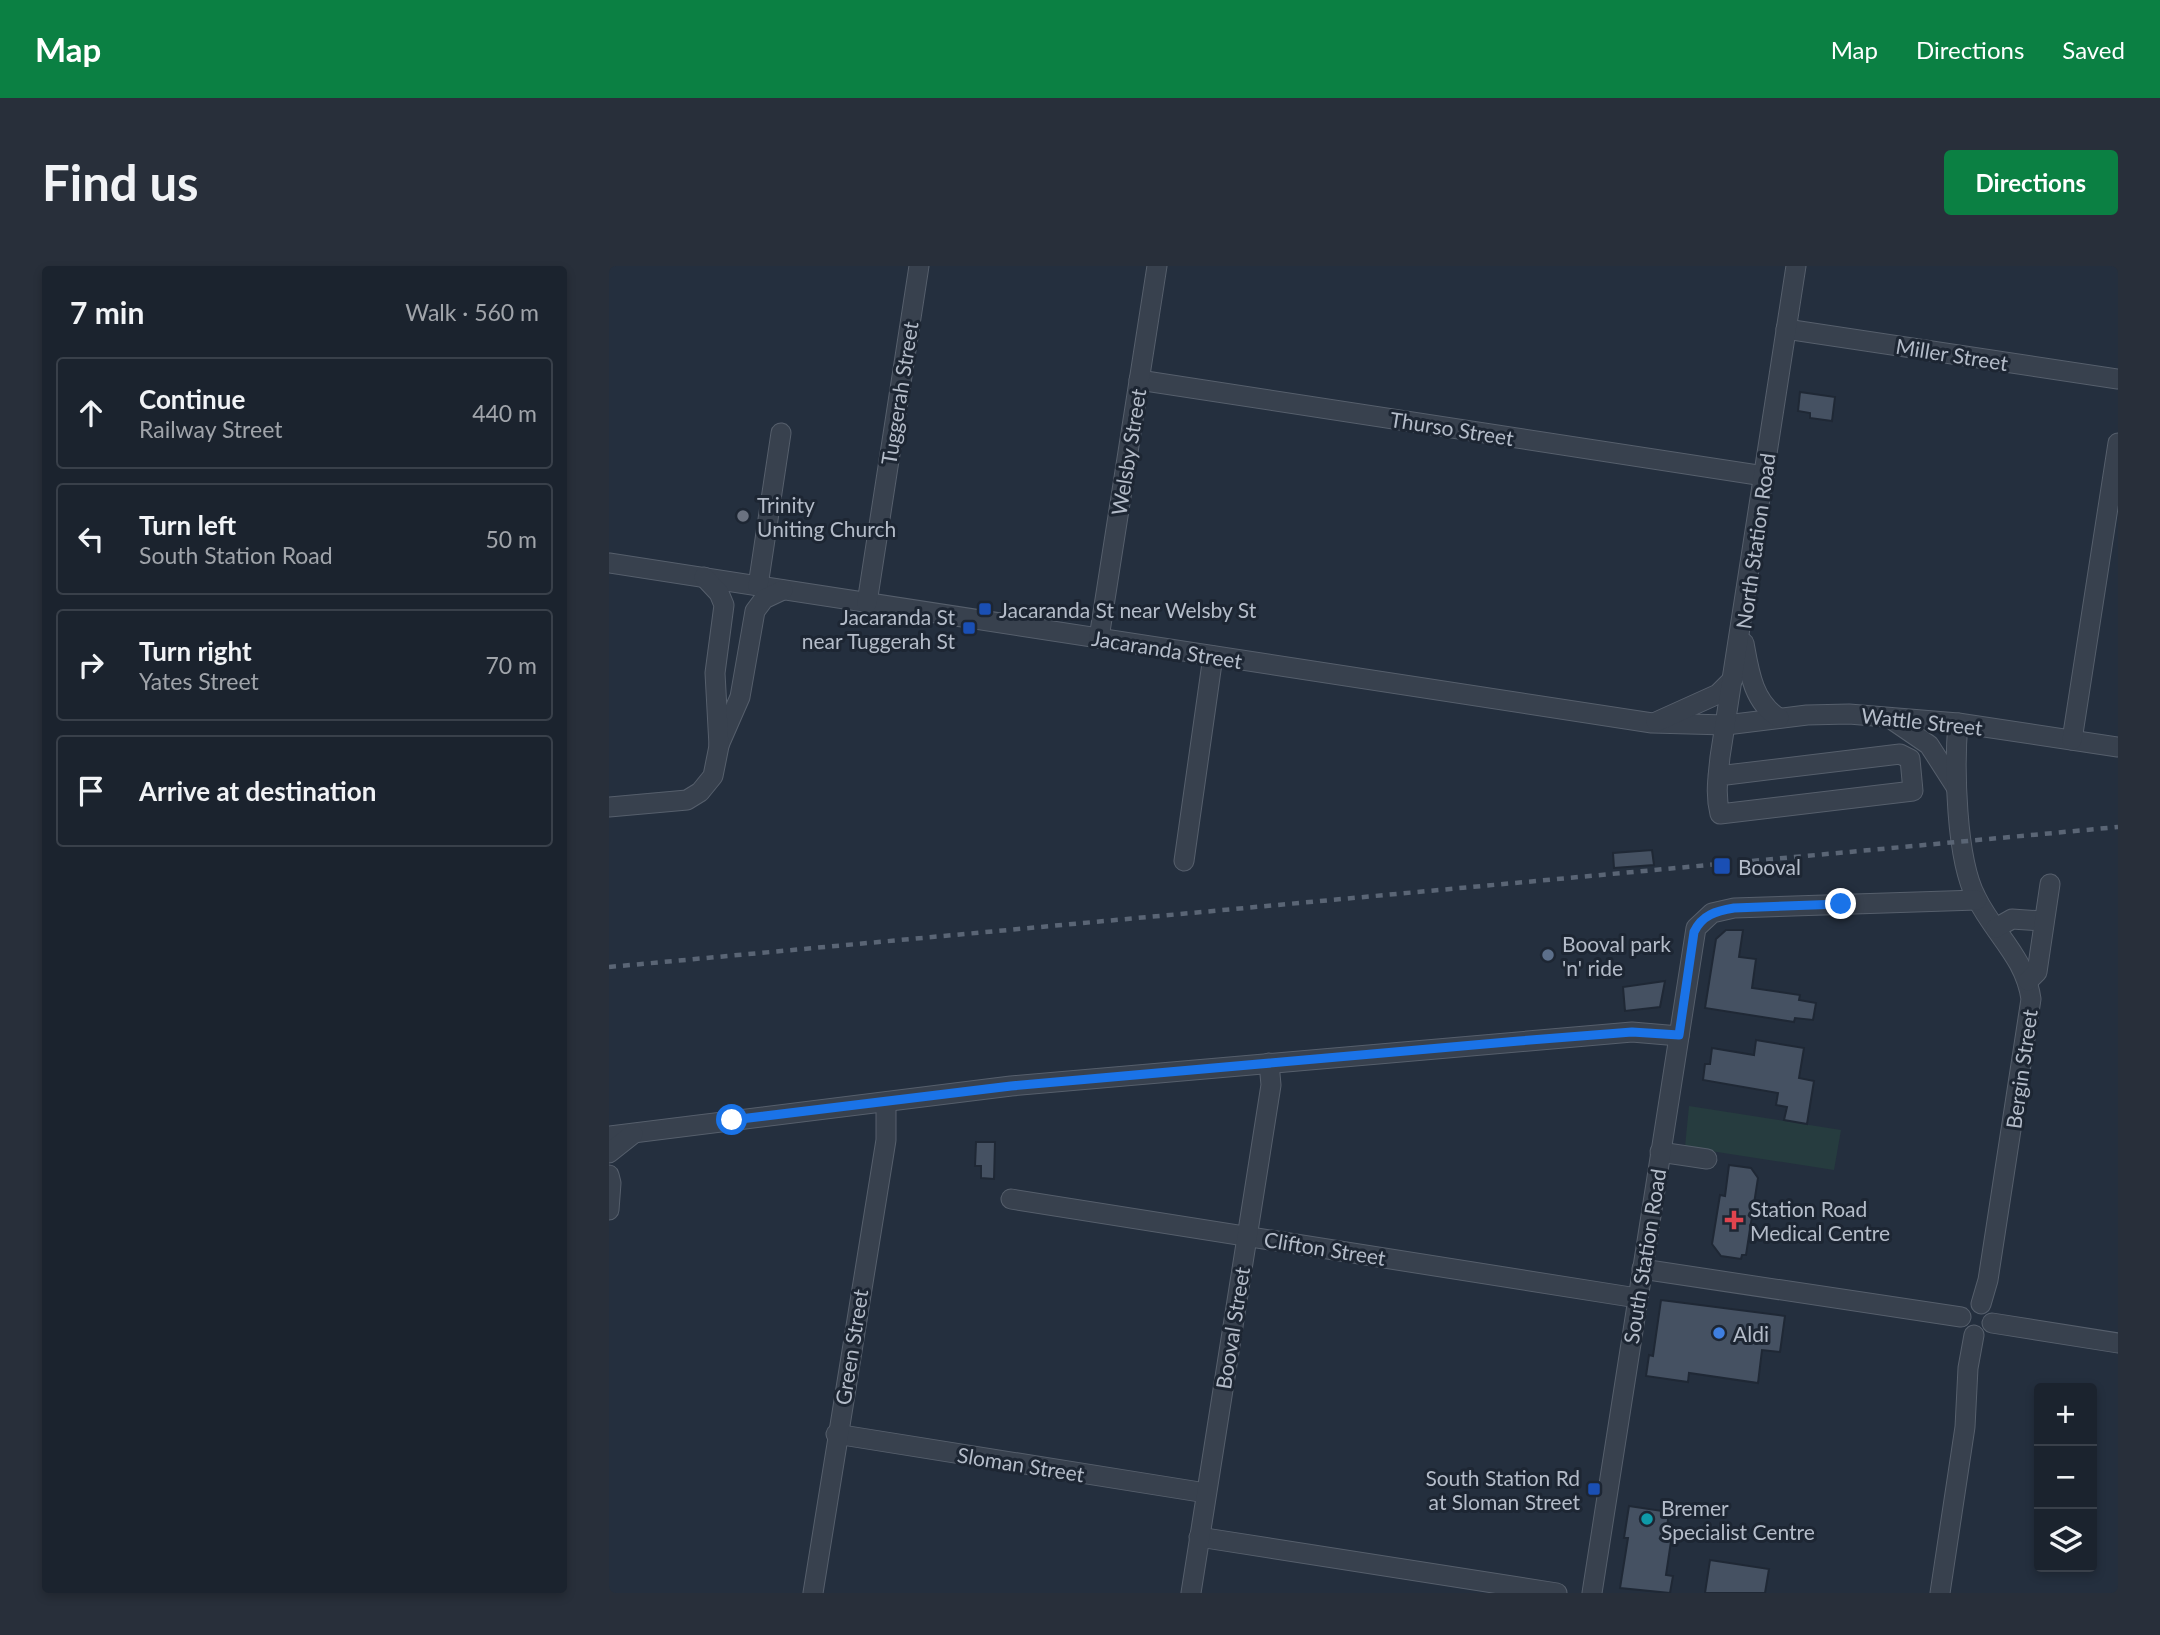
<!DOCTYPE html>
<html lang="en">
<head>
<meta charset="utf-8">
<style>
  body { margin:0; font-family:Lato,sans-serif; background:#282f3a; color:#f1f3f6 }
  .controls { position:absolute; right:21px; bottom:21px; display:grid; overflow:hidden; border-radius:7px; box-shadow:0 4px 10px #0003 }
  .controls button { width:63px; height:63px; display:grid; place-items:center; padding:0; border:0; border-bottom:2px solid #39404a; background:#1b232e; color:#f1f3f6; font:35px sans-serif }
  .stop { position:absolute; width:21px; height:21px; margin:-16px; border:5px solid #1a73e8; border-radius:50%; background:#fff }
  .stop.end { background:#1a73e8; border-color:#fff; box-shadow:0 2px 7px #0008 }
  .list { margin:0; padding:0; list-style:none }
  h2 { display:flex; justify-content:space-between; align-items:center; height:91px; margin:0; padding:0 28px; font-size:30px }
  h2 small { font-size:23px; font-weight:400; color:#a0a4aa }
  .list li { display:grid; grid-template-columns:46px 1fr auto; gap:21px; align-items:center; box-sizing:border-box; height:112px; margin:0 14px 14px; padding:0 14px; border:2px solid #39404a; border-radius:7px }
  .list b { display:block; font-size:26px; white-space:nowrap }
  .list p { margin:0; font-size:23px; white-space:nowrap; color:#a0a4aa }
  .list em { font-size:23px; font-style:normal; color:#a0a4aa }
  .icon { flex:none; width:38px; height:38px; fill:none; stroke:currentColor; stroke-width:2; stroke-linecap:round; stroke-linejoin:round }
  .map { position:relative; flex:none; width:1509px; height:1327px; overflow:hidden; border-radius:7px }
  header { display:flex; align-items:center; gap:42px; box-sizing:border-box; height:98px; padding:0 35px; background:#0b8043; color:#fff }
  header strong { font-size:33px }
  nav { display:flex; gap:38px; margin-inline-start:auto; font-size:24px }
  .intro { display:flex; align-items:center; justify-content:space-between; box-sizing:border-box; height:168px; padding:0 42px }
  h1 { margin:0; font-size:49px }
  .button { padding:18px 32px; border-radius:7px; background:#0b8043; color:#fff; font-size:24px; font-weight:700 }
  main { display:flex; gap:42px; padding:0 42px }
  aside { flex:1; background:#1b232e; border-radius:7px; box-shadow:0 4px 10px #0003 }
  .map>svg:first-child { display:block }
  .green { fill:#263c3f }
  .building { fill:#455162; stroke:#1f2835; stroke-width:2 }
  .lines { fill:none; stroke-linecap:round; stroke-linejoin:round }
  .minor-casing { stroke:#565f6c; stroke-width:21 }
  .minor { stroke:#38414e; stroke-width:19 }
  .rail { stroke:#5a6575; stroke-width:4.5; stroke-dasharray:7 7; stroke-linecap:butt }
  .route { stroke:#1a73e8; stroke-width:9 }
  .worship-dot { fill:#6b7280; stroke:#1d2633; stroke-width:2.5 }
  .transit-dot { fill:#1a4fb4; stroke:#1d2633; stroke-width:2.5 }
  .service-dot { fill:#5c6f8a; stroke:#1d2633; stroke-width:2.5 }
  .health-dot { fill:#e0444e; stroke:#1d2633; stroke-width:2.5 }
  .shop-dot { fill:#3f7fe0; stroke:#1d2633; stroke-width:2.5 }
  .culture-dot { fill:#0f9aa8; stroke:#1d2633; stroke-width:2.5 }
  .labels { text-anchor:middle; dominant-baseline:central; stroke-width:6; stroke-linejoin:round; paint-order:stroke }
  .street-label { font-size:21px; fill:#b4bcc9; stroke:#1d2633 }
  .poi-label { font-size:21px; fill:#b4bcc9; stroke:#1d2633; text-anchor:start }
</style>
</head>
<body>
<header>
<strong>Map</strong>
<nav><a>Map</a><a>Directions</a><a>Saved</a></nav>
</header>
<div class="intro"><h1>Find us</h1><a class="button">Directions</a></div>
<main>
<aside>
<h2>7 min<small>Walk · 560 m</small></h2>
<ul class="list">
<li><svg class="icon" aria-label="ahead" viewBox="0 0 24 24"><path d="M12 20V5M6 11l6-6 6 6"/></svg><div><b>Continue</b><p>Railway Street</p></div><em>440 m</em></li>
<li><svg class="icon" aria-label="left" viewBox="0 0 24 24"><path d="M17 20v-9H6M10 6l-5 5 5 5"/></svg><div><b>Turn left</b><p>South Station Road</p></div><em>50 m</em></li>
<li><svg class="icon" aria-label="right" viewBox="0 0 24 24"><path d="M7 20v-9h11M14 6l5 5-5 5"/></svg><div><b>Turn right</b><p>Yates Street</p></div><em>70 m</em></li>
<li><svg class="icon" aria-label="arrive" viewBox="0 0 24 24"><path d="M6 21V4h12l-3 4 3 4H6"/></svg><div><b>Arrive at destination</b></div></li>
</ul>
</aside>
<div class="map">
<svg width="1509" height="1327" viewBox="0 0 1509 1327">
  <rect width="100%" height="100%" fill="#242f3e"/>
  <polygon class="green" points="1080,840 1232,864 1225,904 1076,881"/>
  <g class="building">
    <polygon points="1191,126 1226,131 1223,155 1201,152 1201,147 1189,145"/>
    <polygon points="1043,584 1045,599 1005,602 1004,587"/>
    <polygon points="1117,664 1134,664 1130,691 1147,693 1143,722 1191,729 1190,734 1207,737 1204,754 1186,752 1185,756 1096,742 1107,673"/>
    <polygon points="1056,715 1051,741 1016,745 1014,721"/>
    <polygon points="1147,774 1195,782 1190,812 1205,815 1198,858 1175,854 1178,841 1167,839 1169,827 1094,814 1096,798 1101,798 1103,782 1145,789"/>
    <polygon points="367,876 386,876 385,913 372,912 372,900 366,900"/>
    <polygon points="1120,899 1142,902 1149,912 1137,989 1133,989 1132,993 1112,990 1103,978 1111,929 1116,930"/>
    <polygon points="1052,1034 1176,1050 1171,1086 1153,1084 1149,1117 1080,1107 1079,1116 1037,1110 1040,1089 1044,1090"/>
    <polygon points="1020,1240 1060,1246 1058,1261 1064,1262 1057,1309 1064,1310 1061,1327 1011,1322 1019,1272 1015,1272"/>
    <polygon points="1101,1294 1160,1303 1156,1327 1096,1327"/>
  </g>
  <g class="lines">
    <defs>
      <g id="minor">
        <polyline points="1177,63 1509,113"/>
        <polyline points="530,114 1155,210"/>
        <polyline points="0,297 1043,457 1117,459 1198,449 1240,448 1349,457 1509,481"/>
        <polyline points="149,320 172,167"/>
        <polyline points="258,337 310,0"/>
        <polyline points="490,372 548,0"/>
        <path d="M1135 377C1140 405 1144 436 1170 452"/>
        <polyline points="1285,455 1320,479 1347,521"/>
        <polyline points="1047,456 1109,428 1124,413"/>
        <path d="M1349 457C1345 501 1347 593 1367 631 1385 668 1416 691 1422 733L1379 1014 1372 1038"/>
        <polyline points="1463,474 1509,177"/>
        <polyline points="110,479 131,431 146,345 155,333 174,324"/>
        <path d="M1109 510 1291 488 1301 493 1304 525 1111 548C1106 528 1109 512 1111 491L1187 0"/>
        <polyline points="0,541 78,534 91,526 104,510 110,480 106,407 115,339 110,327 95,311"/>
        <polyline points="575,595 604,390"/>
        <polyline points="1387,662 1403,653 1434,655"/>
        <polyline points="1419,715 1428,706 1441,618"/>
        <polyline points="0,870 402,820 1023,766 1070,770"/>
        <polyline points="1051,886 1098,893"/>
        <polyline points="0,887 24,868"/>
        <polyline points="0,909 2,917 0,944"/>
        <polyline points="402,933 1028,1032"/>
        <polyline points="1033,1003 1352,1051"/>
        <polyline points="1383,1057 1509,1077"/>
        <polyline points="227,1168 597,1227"/>
        <polyline points="590,1271 948,1327"/>
        <polyline points="204,1327 277,874 277,836"/>
        <polyline points="582,1327 662,819 660,797"/>
        <polyline points="983,1327 1087,662 1103,647 1125,642 1368,634"/>
        <polyline points="1331,1327 1356,1161 1359,1102 1365,1069"/>
      </g>
    </defs>
    <use href="#minor" class="minor-casing"/>
    <use href="#minor" class="minor"/>
    <polyline class="rail" points="0,701 1509,561"/>
  </g>
  <g class="lines">
    <path class="route" d="M123 854 402 820 910 775 1023 766 1070 769 1085 666C1093 649 1107 645 1125 642L1232 638"/>
  </g>
  <circle class="worship-dot" cx="134" cy="250" r="7"/>
  <g class="transit-dot">
    <rect x="369" y="336" width="14" height="14" rx="3.5"/>
    <rect x="353" y="355" width="14" height="14" rx="3.5"/>
    <rect x="1104" y="591" width="18" height="18" rx="3.5"/>
    <rect x="978" y="1216" width="14" height="14" rx="3.5"/>
  </g>
  <circle class="service-dot" cx="939" cy="689" r="7"/>
  <path class="health-dot" d="M1121.5 943.5h7v7h7v7h-7v7h-7v-7h-7v-7h7z"/>
  <circle class="shop-dot" cx="1110" cy="1067" r="7"/>
  <circle class="culture-dot" cx="1038" cy="1253" r="7"/>
  <g class="labels">
    <g class="street-label">
      <text transform="translate(1343 88) rotate(9)">Miller Street</text>
      <text transform="translate(290 127) rotate(-81)">Tuggerah Street</text>
      <text transform="translate(843 162) rotate(9)">Thurso Street</text>
      <text transform="translate(519 186) rotate(-81)">Welsby Street</text>
      <text transform="translate(1146 275) rotate(-82)">North Station Road</text>
      <text transform="translate(558 383) rotate(9)">Jacaranda Street</text>
      <text transform="translate(1313 455) rotate(6)">Wattle Street</text>
      <text transform="translate(1412 803) rotate(-82)">Bergin Street</text>
      <text transform="translate(716 982) rotate(9)">Clifton Street</text>
      <text transform="translate(1035 990) rotate(-81)">South Station Road</text>
      <text transform="translate(623 1062) rotate(-81)">Booval Street</text>
      <text transform="translate(242 1081) rotate(-81)">Green Street</text>
      <text transform="translate(412 1198) rotate(9)">Sloman Street</text>
    </g>
    <g class="poi-label">
      <text x="148" y="238">Trinity<tspan x="148" dy="24">Uniting Church</tspan></text>
      <text x="390" y="343">Jacaranda St near Welsby St</text>
      <text x="346" y="350" text-anchor="end">Jacaranda St<tspan x="346" dy="24">near Tuggerah St</tspan></text>
      <text x="1129" y="600">Booval</text>
      <text x="953" y="677">Booval park<tspan x="953" dy="24">'n' ride</tspan></text>
      <text x="1141" y="942">Station Road<tspan x="1141" dy="24">Medical Centre</tspan></text>
      <text x="1124" y="1067">Aldi</text>
      <text x="971" y="1211" text-anchor="end">South Station Rd<tspan x="971" dy="24">at Sloman Street</tspan></text>
      <text x="1052" y="1241">Bremer<tspan x="1052" dy="24">Specialist Centre</tspan></text>
    </g>
  </g>
</svg>
<div class="controls">
<button>+</button>
<button>−</button>
<button><svg class="icon" aria-label="layers" viewBox="0 0 24 24"><path d="M12 4l9 5-9 5-9-5zM3 14l9 5 9-5"/></svg></button>
</div>
<div class="stop" style="left:123px;top:854px"></div>
<div class="stop end" style="left:1232px;top:638px"></div>
</div>
</main>
</body>
</html>
